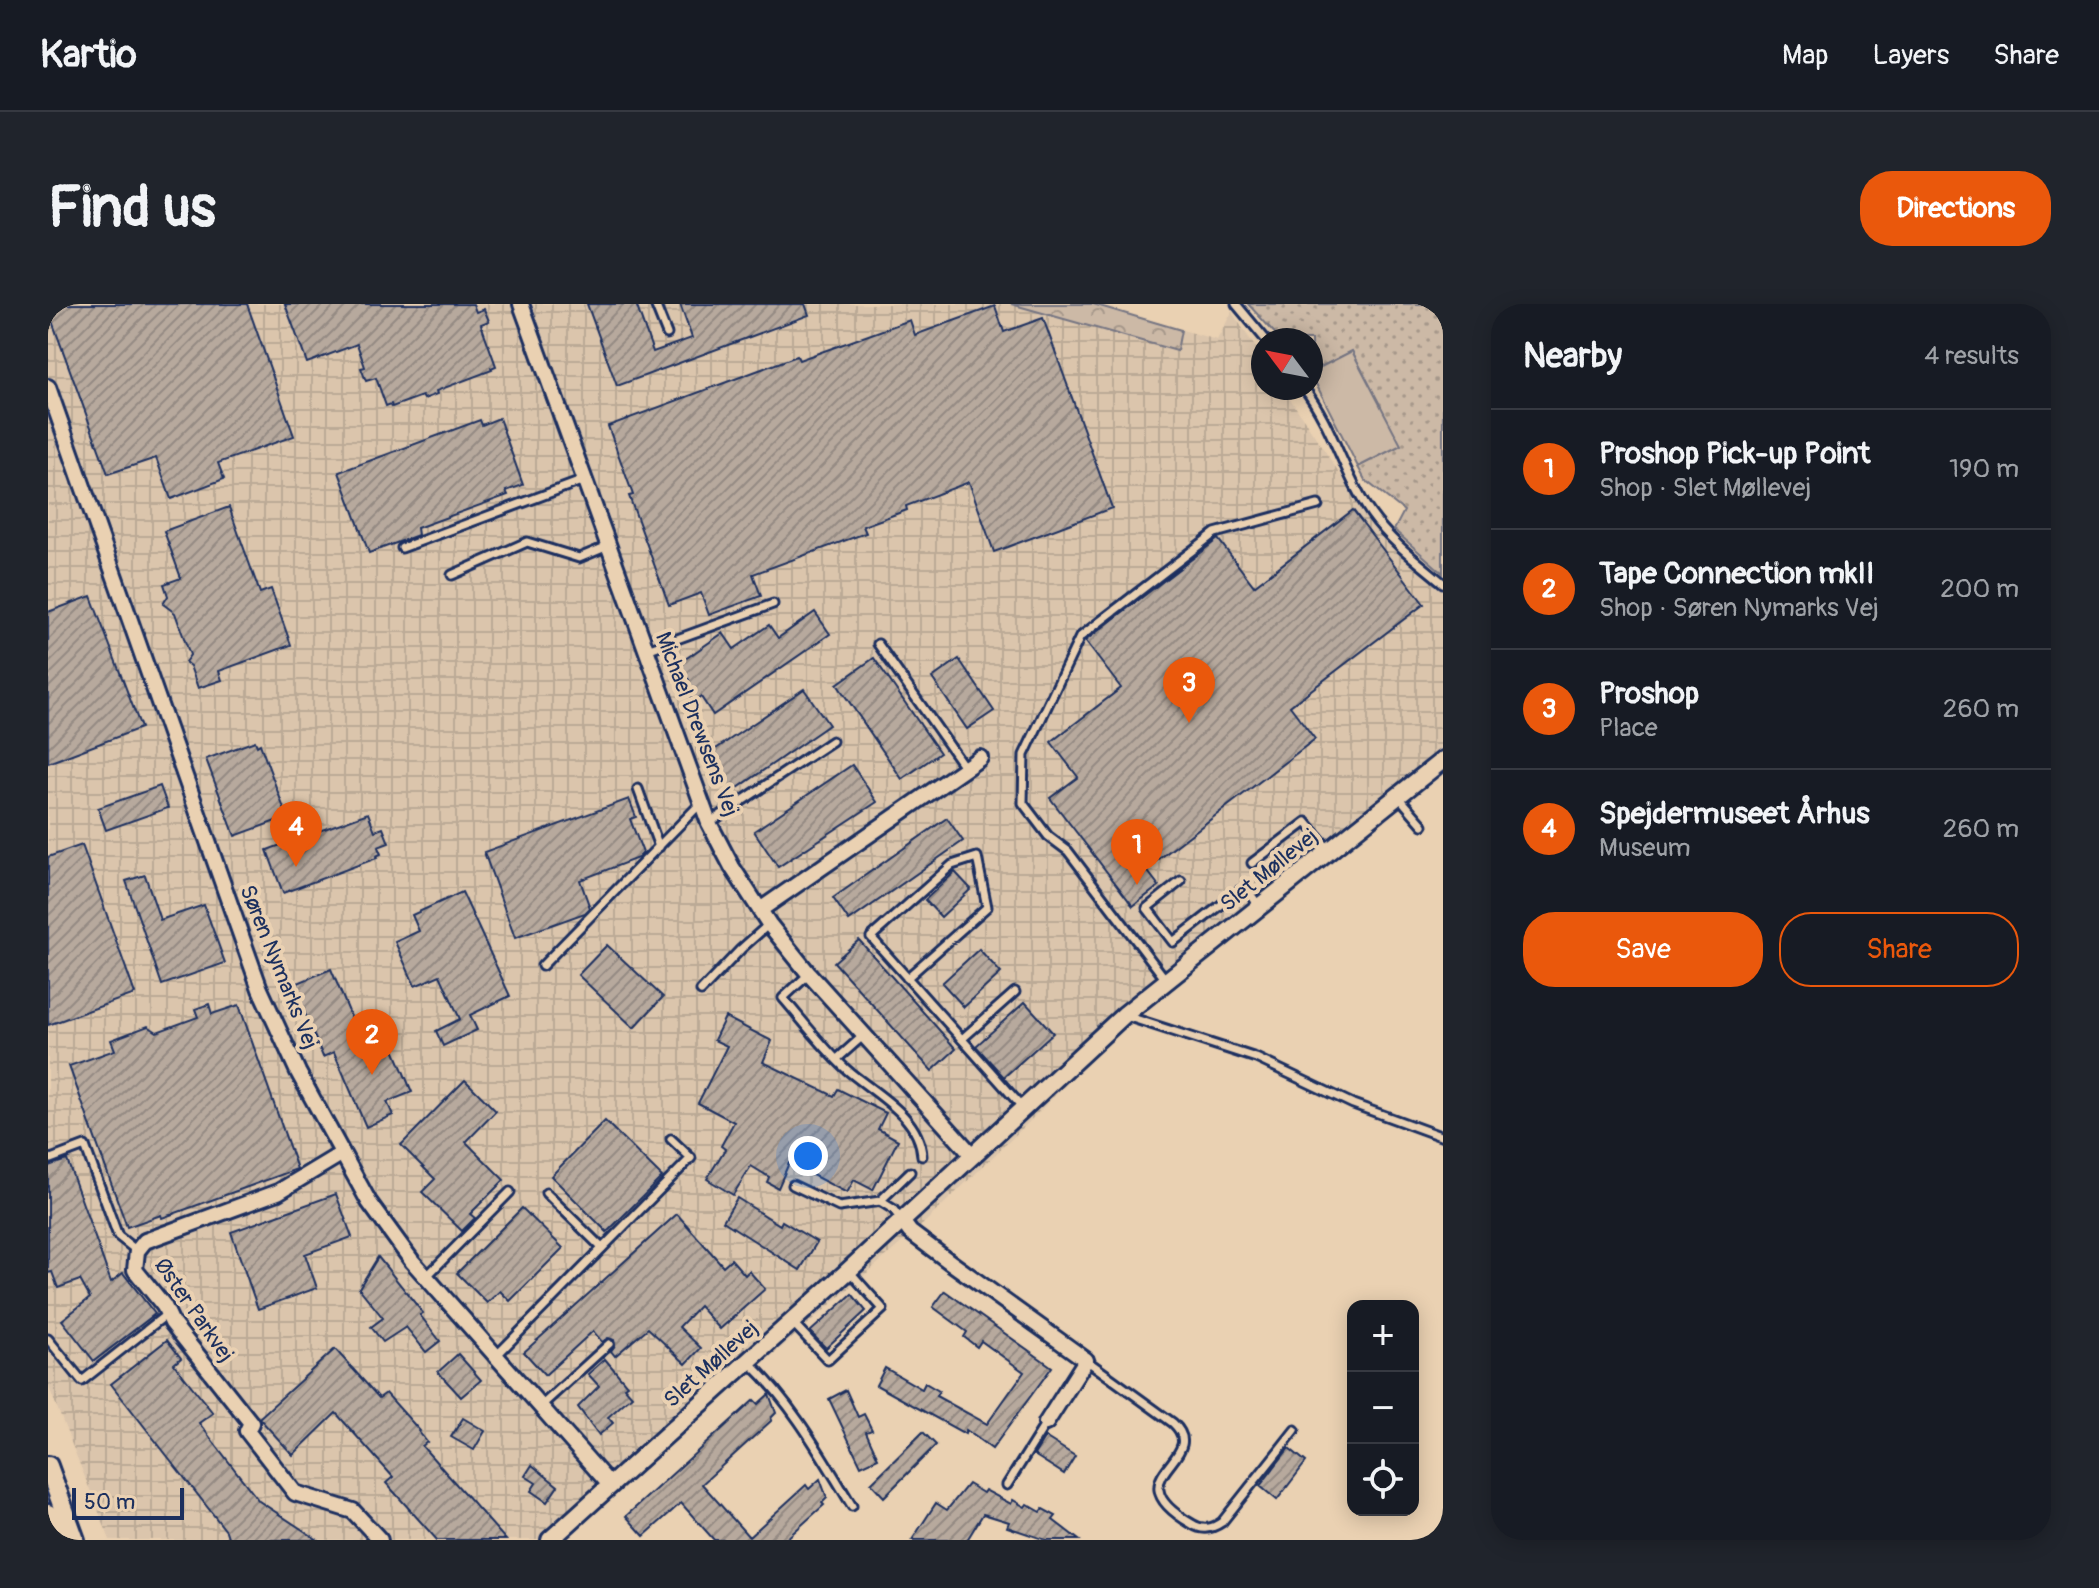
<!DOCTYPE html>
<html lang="en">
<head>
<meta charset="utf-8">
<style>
  body { margin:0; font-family:Pangolin,sans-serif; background:#20242c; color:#f1f3f6 }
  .controls { position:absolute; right:24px; bottom:24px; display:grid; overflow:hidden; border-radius:16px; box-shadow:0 4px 20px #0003 }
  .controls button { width:72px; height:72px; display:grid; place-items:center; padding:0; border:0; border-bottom:2px solid #363941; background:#171b24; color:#f1f3f6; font:40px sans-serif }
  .compass { position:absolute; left:1203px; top:24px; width:72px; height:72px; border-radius:50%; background:#171b24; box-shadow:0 4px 20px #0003; rotate:302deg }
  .scale { position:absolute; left:24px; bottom:20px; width:112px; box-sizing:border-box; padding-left:8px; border:4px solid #1b2f5e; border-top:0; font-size:22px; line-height:28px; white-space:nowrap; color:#1b2f5e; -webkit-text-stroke:6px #ead1b2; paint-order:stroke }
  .you { position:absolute; left:760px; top:852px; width:28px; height:28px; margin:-20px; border:6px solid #fff; border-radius:50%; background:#1a73e8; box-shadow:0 0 0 12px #1a73e833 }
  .badge { display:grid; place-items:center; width:52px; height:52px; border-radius:50%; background:#ea580c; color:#fff; font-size:26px; font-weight:700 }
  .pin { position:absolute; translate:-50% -66px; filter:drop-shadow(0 2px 4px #0008) }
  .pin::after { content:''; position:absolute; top:42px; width:28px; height:24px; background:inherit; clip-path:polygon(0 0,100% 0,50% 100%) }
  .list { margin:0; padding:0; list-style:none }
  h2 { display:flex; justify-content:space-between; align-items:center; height:104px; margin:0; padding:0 32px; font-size:34px }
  h2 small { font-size:26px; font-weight:400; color:#9ea1a6 }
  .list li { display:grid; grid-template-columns:52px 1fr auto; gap:24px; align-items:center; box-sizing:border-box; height:120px; padding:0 32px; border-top:2px solid #363941 }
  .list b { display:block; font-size:30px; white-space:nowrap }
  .list p { margin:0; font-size:26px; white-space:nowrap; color:#9ea1a6 }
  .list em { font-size:26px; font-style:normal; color:#9ea1a6 }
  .actions { display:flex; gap:16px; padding:24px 32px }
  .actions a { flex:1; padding:18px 0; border:2px solid #ea580c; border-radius:32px; text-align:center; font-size:28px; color:#ea580c }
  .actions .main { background:#ea580c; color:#fff }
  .icon { flex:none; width:44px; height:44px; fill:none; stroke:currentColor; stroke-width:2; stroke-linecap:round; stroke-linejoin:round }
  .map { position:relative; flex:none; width:1395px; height:1236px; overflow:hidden; border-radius:32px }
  header { display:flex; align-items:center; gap:48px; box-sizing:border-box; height:112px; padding:0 40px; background:#171b24; border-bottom:2px solid #363941 }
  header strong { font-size:38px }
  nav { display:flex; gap:44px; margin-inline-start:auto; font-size:28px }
  .intro { display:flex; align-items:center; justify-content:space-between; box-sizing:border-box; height:192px; padding:0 48px }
  h1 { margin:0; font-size:56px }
  .button { padding:20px 36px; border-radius:32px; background:#ea580c; color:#fff; font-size:28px; font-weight:700 }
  main { display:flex; gap:48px; padding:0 48px }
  aside { flex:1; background:#171b24; border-radius:32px; box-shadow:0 4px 20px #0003 }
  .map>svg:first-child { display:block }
  .industrial { fill:url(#industrial-grid) }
  .grass { fill:url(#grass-dots); stroke:#747482; stroke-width:2 }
  .forest { fill:url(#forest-crowns); stroke:#747482; stroke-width:2 }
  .garden { fill:#ccb9a6; stroke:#747482; stroke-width:2 }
  .building { fill:url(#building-hatch); stroke:#1b2f5e; stroke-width:2 }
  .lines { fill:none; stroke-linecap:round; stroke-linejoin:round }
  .service-casing { stroke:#1b2f5e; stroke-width:13 }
  .minor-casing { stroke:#1b2f5e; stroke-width:20 }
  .tertiary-casing { stroke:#1b2f5e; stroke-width:22 }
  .secondary-casing { stroke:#1b2f5e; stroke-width:24 }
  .service { stroke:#ead1b2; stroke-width:7 }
  .minor { stroke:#ead1b2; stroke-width:14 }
  .tertiary { stroke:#ead1b2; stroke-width:16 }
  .secondary { stroke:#ead1b2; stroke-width:18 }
  .labels { text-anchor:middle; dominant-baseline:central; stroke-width:8; stroke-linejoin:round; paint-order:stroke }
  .street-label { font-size:22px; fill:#1b2f5e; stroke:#ead1b2 }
</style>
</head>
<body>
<header>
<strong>Kartio</strong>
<nav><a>Map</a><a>Layers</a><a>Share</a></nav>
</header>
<div class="intro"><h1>Find us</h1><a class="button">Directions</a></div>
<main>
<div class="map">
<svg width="1395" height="1236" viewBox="0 0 1395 1236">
  <defs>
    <pattern id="industrial-grid" width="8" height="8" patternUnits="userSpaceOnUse" patternTransform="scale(2)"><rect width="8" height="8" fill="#dbc5ac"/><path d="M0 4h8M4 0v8" fill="none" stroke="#bbaa96"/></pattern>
    <pattern id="grass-dots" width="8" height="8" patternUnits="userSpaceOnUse" patternTransform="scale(2)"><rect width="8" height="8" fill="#ccb9a6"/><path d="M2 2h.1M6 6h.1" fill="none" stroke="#a5978a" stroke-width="1.8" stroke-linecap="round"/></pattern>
    <pattern id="forest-crowns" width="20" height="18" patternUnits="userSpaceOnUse" patternTransform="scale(2)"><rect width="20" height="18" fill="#ccb9a6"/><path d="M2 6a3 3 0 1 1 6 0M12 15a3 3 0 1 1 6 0" fill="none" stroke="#a5978a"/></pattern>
    <pattern id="building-hatch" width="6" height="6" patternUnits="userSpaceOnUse" patternTransform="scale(2)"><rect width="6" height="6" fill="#b7a99d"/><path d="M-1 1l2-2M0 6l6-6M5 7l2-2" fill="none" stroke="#948a83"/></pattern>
  </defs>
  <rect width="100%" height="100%" fill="#ead1b2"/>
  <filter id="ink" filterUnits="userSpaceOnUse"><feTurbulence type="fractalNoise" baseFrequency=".0125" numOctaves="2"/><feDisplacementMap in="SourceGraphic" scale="16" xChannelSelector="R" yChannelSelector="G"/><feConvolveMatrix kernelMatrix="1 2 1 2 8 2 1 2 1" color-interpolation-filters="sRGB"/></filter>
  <g filter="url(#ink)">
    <polygon class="industrial" points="0,0 1045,0 1169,36 1184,8 1215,55 1215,84 1235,84 1338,239 1395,287 1395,466 1072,724 980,819 873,922 512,1236 62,1236 0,1081"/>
    <polygon class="grass" points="1200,0 1395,0 1395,269 1346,226 1356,207 1317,176 1310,163 1352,141 1304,47 1263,68 1263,36 1233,36"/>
    <polygon class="forest" points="963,0 1045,0 1133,26 1129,47"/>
    <polygon class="garden" points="1304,47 1353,141 1310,163 1263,70 1263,68"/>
    <g class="building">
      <polygon points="0,0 199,0 246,132 170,159 176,175 123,195 108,154 60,170 0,6"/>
      <polygon points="237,0 425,0 428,8 436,5 441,17 433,20 448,62 443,64 444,66 388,87 389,90 376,95 374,92 344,103 343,100 338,102 328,74 318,77 313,64 317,63 309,40 259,59"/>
      <polygon points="539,0 588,0 605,48 644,34 632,0 757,0 761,11 569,82"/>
      <polygon points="947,2 956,28 995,14 1064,204 946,248 921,178 858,202 859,206 815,222 818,229 705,270 713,292 661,311 653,289 621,301 581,192 585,191 560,122 749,52 751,56 862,16 867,31"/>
      <polygon points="451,114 475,181 458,187 460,191 369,224 370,231 321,249 291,168 432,116 434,121"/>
      <polygon points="181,203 212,289 223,285 243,341 171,367 174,376 150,384 142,362 137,358 142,351 127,309 115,300 120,292 116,280 133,274 116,227"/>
      <polygon points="1305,206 1376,300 1242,402 1267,435 1098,565 1111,582 1085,602 1002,494 1030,473 1003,438 1073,384 1037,337 1170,235 1206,282"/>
      <polygon points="43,292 93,424 0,459 0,308"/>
      <polygon points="767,308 782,330 665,411 653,393 646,398 635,381 641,376 630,360 675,329 686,345 721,321 730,334"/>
      <polygon points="826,354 892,449 854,475 789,380"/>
      <polygon points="911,355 946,407 919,425 884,374"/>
      <polygon points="756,385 781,421 684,488 659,451"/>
      <polygon points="207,437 209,442 212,440 238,510 234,511 236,514 187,532 158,455"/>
      <polygon points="804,461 829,498 730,563 706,527"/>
      <polygon points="112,482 120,504 58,526 50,504"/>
      <polygon points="581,495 588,513 582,515 595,549 590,554 532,576 542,604 537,609 467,634 436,548"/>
      <polygon points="320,509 327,527 335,524 341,539 330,543 333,550 328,552 329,554 235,589 219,546"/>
      <polygon points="899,514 915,537 801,617 785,594"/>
      <polygon points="34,541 87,690 0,721 0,553"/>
      <polygon points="907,568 923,585 893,613 877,596"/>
      <polygon points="97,571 112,616 156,601 177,659 114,681 78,577"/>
      <polygon points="414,588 462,692 422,711 429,726 395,742 388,727 412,715 392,671 367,682 347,638 371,627 364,611"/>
      <polygon points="811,636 908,745 884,767 786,658"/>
      <polygon points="559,641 615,693 586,724 530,671"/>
      <polygon points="931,645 953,669 916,703 894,679"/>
      <polygon points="283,665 309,727 334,717 364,788 339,798 345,811 318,823 286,748 275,753 245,681"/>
      <polygon points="977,698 1005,729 956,773 928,742"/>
      <polygon points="161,700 164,710 191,701 249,865 114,914 113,911 79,923 21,762 67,746 63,736 100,722 109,728 150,713 147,705"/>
      <polygon points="677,713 724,737 715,758 786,792 790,785 838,809 830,825 850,836 825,886 806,876 799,889 741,859 730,884 719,878 721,873 703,862 685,891 659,875 677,845 673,842 686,818 650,799 679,742 666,736"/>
      <polygon points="417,776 448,807 418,838 456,876 422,910 427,914 414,927 374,888 387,875 353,841"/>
      <polygon points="557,817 614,873 559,928 503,872"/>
      <polygon points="19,856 63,978 75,969 107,1010 46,1057 14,1016 42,994 32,976 10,984 4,968 0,969 0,862"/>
      <polygon points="288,890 304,933 257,950 269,984 210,1005 183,928"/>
      <polygon points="689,894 732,921 734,917 769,938 752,966 675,917"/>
      <polygon points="474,904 515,944 462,997 452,987 439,999 409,969"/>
      <polygon points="629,910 675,962 683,955 697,971 701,967 717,985 672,1025 651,1002 631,1023 653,1044 638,1060 600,1024 567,1052 563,1047 567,1041 566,1036 560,1034 554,1038 545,1027 497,1071 476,1048"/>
      <polygon points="330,953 375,1009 372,1011 392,1037 378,1048 358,1023 335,1038 323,1023 335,1014 311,984"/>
      <polygon points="897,987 1004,1063 944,1145 918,1126 917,1130 828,1081 837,1064 874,1085 877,1079 891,1087 888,1092 939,1120 976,1068 933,1037 929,1043 916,1033 919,1028 885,1003"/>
      <polygon points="804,990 818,1007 778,1044 762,1028"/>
      <polygon points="119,1036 133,1054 126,1060 165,1109 151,1119 211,1197 270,1236 181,1236 178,1227 63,1080"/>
      <polygon points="287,1045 331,1094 338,1089 372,1127 371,1128 379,1138 374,1142 458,1236 389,1236 338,1179 345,1173 288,1109 245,1151 211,1114"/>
      <polygon points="410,1050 433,1076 413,1093 390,1068"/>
      <polygon points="557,1055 579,1081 576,1083 584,1092 560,1113 565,1119 551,1131 530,1103 551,1082 540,1070"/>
      <polygon points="798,1086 810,1113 816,1110 824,1126 818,1128 830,1154 813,1162 781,1095"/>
      <polygon points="721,1090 728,1109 723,1114 724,1116 654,1180 701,1233 758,1181 761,1185 772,1175 779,1194 774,1199 776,1201 737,1236 666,1236 633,1199 596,1232 578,1212 706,1096 710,1100"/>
      <polygon points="415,1114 437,1127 426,1146 403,1133"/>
      <polygon points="875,1128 888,1141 836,1193 823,1179"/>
      <polygon points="997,1133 1027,1152 1016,1170 986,1151"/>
      <polygon points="1241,1144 1258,1158 1229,1196 1212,1182"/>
      <polygon points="484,1161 510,1182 499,1198 483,1187 488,1179 477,1172"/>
      <polygon points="920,1180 935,1189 937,1186 963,1200 965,1196 977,1203 979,1200 993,1208 995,1205 1008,1212 1005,1216 1031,1236 998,1236 959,1223 961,1218 935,1210 919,1236 864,1236 888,1199 899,1206"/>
    </g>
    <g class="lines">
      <defs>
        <g id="service">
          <polyline points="607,0 619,30"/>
          <polyline points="1188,0 1218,36"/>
          <path d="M1256 84C1285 122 1296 171 1323 210 1342 237 1370 258 1395 279"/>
          <polyline points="354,244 536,176"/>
          <polyline points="404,271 479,238 531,254 560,242"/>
          <polyline points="830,340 917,464"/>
          <polyline points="599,346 725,300"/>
          <polyline points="590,485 611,543"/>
          <polyline points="1351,493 1375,521"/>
          <polyline points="661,519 784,437"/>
          <polyline points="1204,559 1258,518 1281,546"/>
          <polyline points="1133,577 1099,604 1125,638 1191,587 1201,588 1211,602"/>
          <polyline points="494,662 653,499"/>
          <path d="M761 670 735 694C755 717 775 744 798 765 825 789 872 811 874 852"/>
          <polyline points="859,674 939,603 929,553 904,561 823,633 976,805"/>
          <polyline points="1118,676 1020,547 1000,532 975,499 976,451 1032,333 1167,229 1270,201"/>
          <polyline points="653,687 693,645 721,620"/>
          <polyline points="1078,712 1208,754 1305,800 1395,833"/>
          <polyline points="914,735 967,688"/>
          <polyline points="789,755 816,731"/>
          <polyline points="0,856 37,842 70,932 89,947"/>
          <polyline points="745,881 791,903 832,897 862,868"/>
          <polyline points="498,889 554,944"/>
          <polyline points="832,897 845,905 854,917"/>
          <polyline points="378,973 462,888"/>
          <polyline points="745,1019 780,1056 835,1005 802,968"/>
          <polyline points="0,1035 34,1077 119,1010"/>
          <polyline points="448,1052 643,854 623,835"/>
          <path d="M1038 1056 1125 1119C1165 1156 1061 1172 1144 1220 1155 1227 1164 1225 1174 1218L1247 1126"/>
          <path d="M701 1058C745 1100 773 1151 804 1202"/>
          <polyline points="493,1102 561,1040"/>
          <polyline points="959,1181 998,1119"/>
        </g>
        <g id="minor">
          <polyline points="473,0 661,519 684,563 721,620 761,670 925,852"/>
          <polyline points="0,83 190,623 212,685 250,768 321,898 364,957 562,1181"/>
          <polyline points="712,606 932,454"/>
          <polyline points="293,850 230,888 97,937 89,947 87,966 116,1002 124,1019 203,1119 199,1127 247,1189 305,1207 332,1236"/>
          <polyline points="854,917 862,928 902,958 1038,1056 998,1119"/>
        </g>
        <polyline id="tertiary" points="502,1236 800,967 1076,711 1395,456"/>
        <g id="secondary">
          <polyline points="0,1162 27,1236"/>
          <polyline points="0,1210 9,1236"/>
        </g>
      </defs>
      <use href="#service" class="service-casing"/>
      <use href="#minor" class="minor-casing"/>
      <use href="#tertiary" class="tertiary-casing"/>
      <use href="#secondary" class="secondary-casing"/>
      <use href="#service" class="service"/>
      <use href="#minor" class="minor"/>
      <use href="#tertiary" class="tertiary"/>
      <use href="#secondary" class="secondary"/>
    </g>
  </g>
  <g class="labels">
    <g class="street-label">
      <text transform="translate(649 420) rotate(69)">Michael Drewsens Vej</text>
      <text transform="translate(1221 566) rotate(-39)">Slet Møllevej</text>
      <text transform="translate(231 663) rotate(68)">Søren Nymarks Vej</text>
      <text transform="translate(146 1006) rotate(55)">Øster Parkvej</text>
      <text transform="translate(663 1060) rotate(-42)">Slet Møllevej</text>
    </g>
  </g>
</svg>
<div class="controls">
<button>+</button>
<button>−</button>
<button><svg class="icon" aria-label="locate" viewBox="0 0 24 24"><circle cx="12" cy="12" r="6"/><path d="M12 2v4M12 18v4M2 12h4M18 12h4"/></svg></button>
</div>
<svg class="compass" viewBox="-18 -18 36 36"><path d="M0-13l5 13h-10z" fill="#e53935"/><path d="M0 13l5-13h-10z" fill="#9ea1a6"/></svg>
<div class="scale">50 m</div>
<div class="you"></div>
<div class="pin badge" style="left:1089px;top:581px">1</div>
<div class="pin badge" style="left:324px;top:771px">2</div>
<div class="pin badge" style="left:1141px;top:419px">3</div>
<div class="pin badge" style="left:248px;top:563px">4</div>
</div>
<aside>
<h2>Nearby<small>4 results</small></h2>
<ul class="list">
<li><span class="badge">1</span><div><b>Proshop Pick-up Point</b><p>Shop · Slet Møllevej</p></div><em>190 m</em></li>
<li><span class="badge">2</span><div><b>Tape Connection mkII</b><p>Shop · Søren Nymarks Vej</p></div><em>200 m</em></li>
<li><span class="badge">3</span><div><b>Proshop</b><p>Place</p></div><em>260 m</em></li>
<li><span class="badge">4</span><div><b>Spejdermuseet Århus</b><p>Museum</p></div><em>260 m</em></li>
</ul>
<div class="actions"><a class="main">Save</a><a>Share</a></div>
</aside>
</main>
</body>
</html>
